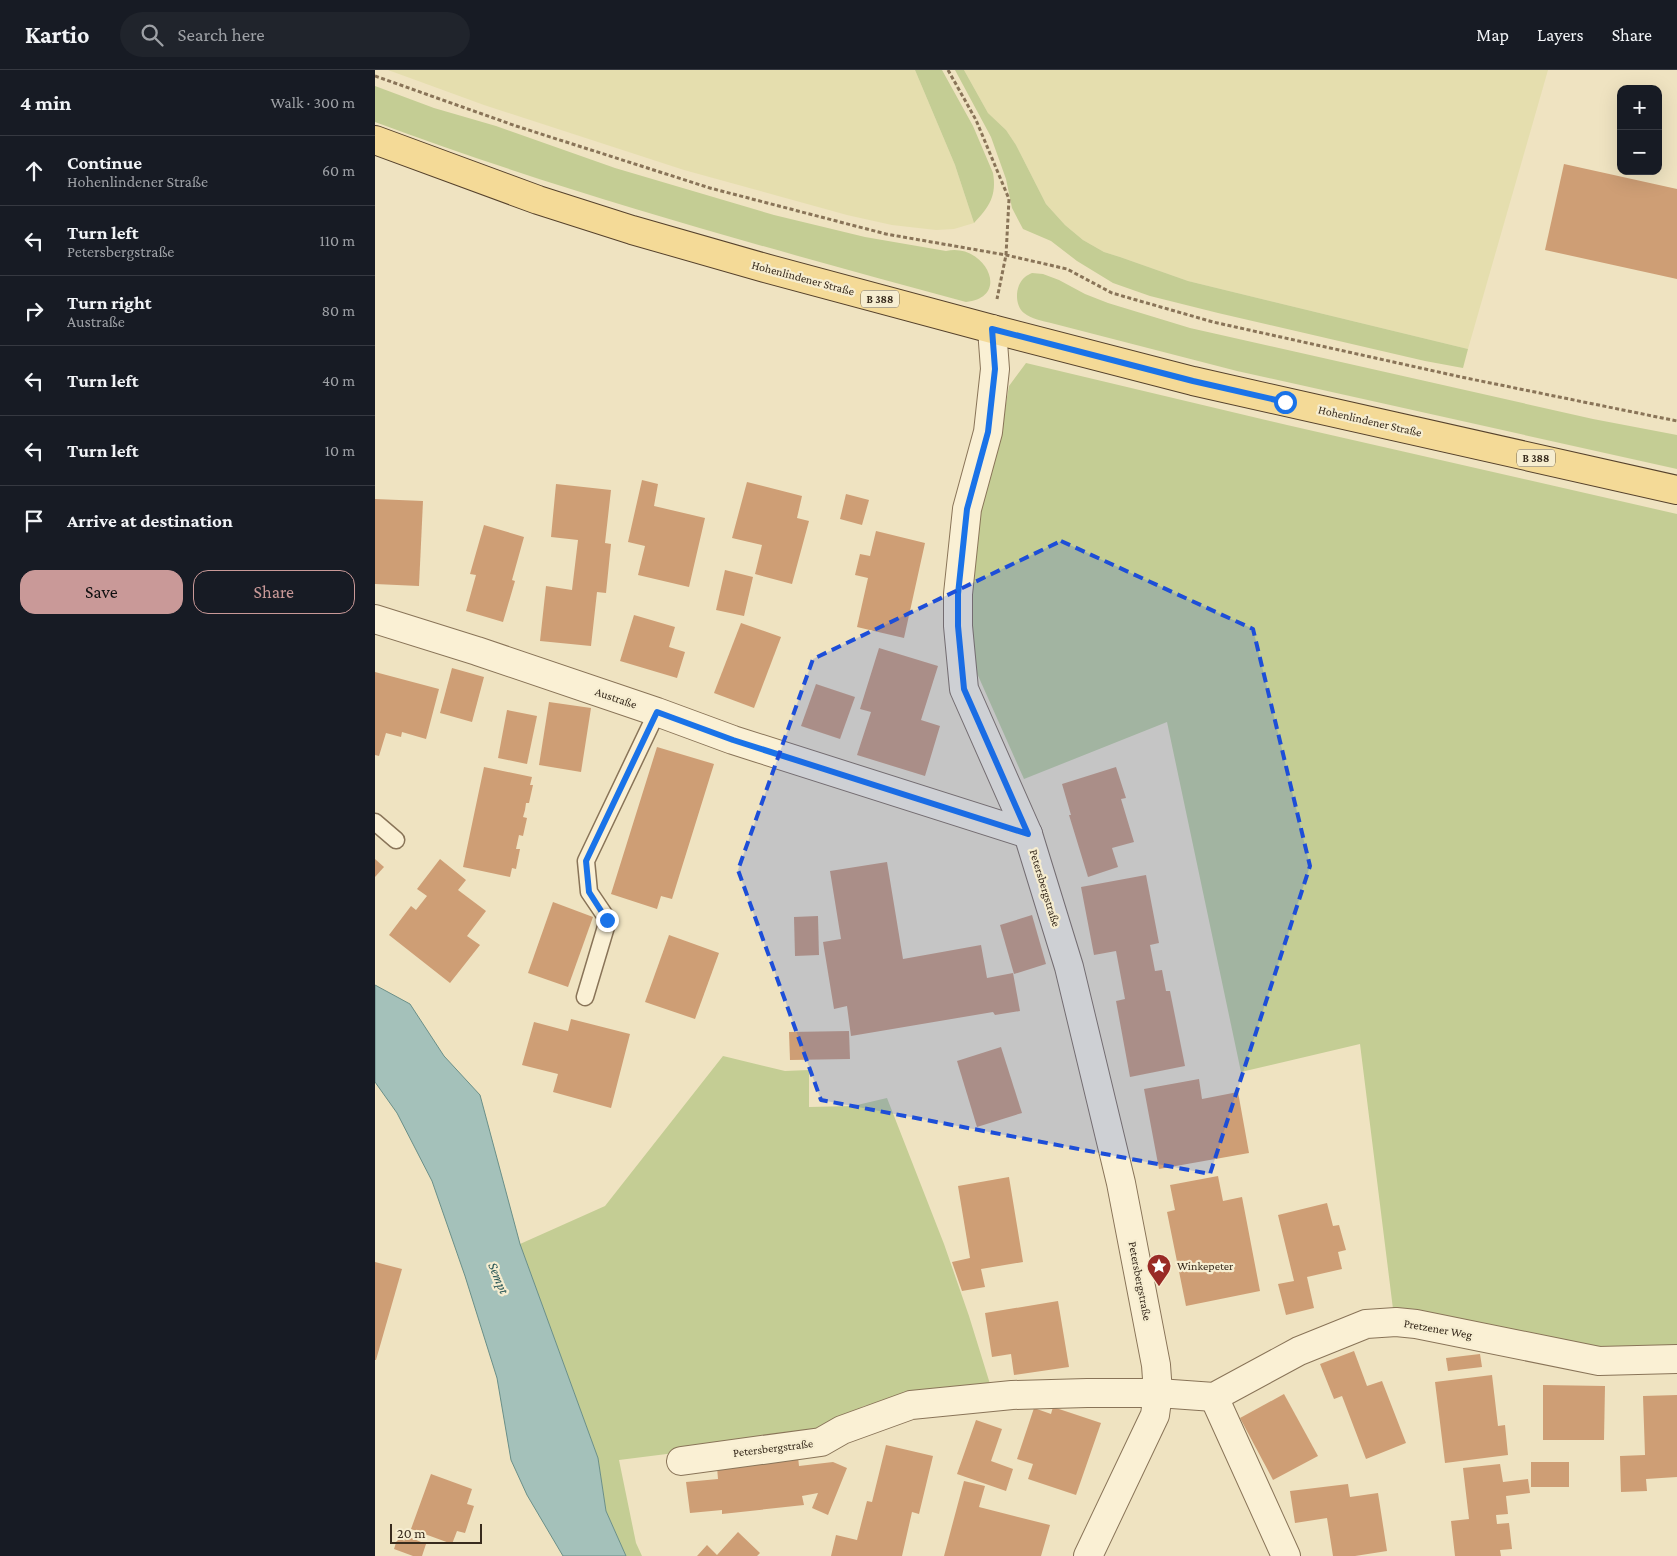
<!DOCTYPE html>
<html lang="en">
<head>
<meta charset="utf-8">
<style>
  body { margin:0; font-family:"Crimson Pro",serif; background:#20242c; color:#f1f3f6 }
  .controls { position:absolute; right:15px; top:15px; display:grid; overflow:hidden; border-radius:10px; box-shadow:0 5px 20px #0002 }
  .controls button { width:45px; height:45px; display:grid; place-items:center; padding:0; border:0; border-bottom:1px solid #363941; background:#171b24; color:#f1f3f6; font:25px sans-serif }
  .scale { position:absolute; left:15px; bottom:12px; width:92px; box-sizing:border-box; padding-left:5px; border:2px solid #382b1d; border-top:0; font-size:14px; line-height:18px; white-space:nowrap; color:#382b1d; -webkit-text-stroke:4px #f6edd0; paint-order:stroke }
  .stop { position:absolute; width:15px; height:15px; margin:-11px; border:4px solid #1a73e8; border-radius:50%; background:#fff }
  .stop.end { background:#1a73e8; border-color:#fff; box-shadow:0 1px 5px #0008 }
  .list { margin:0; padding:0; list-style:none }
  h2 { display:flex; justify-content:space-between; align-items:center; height:65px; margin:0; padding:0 20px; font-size:21px }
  h2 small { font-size:16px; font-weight:400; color:#9ea1a6 }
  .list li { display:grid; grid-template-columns:32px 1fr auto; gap:15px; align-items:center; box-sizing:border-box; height:70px; padding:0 20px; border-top:1px solid #363941 }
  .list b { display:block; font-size:19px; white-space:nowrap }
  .list p { margin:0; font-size:16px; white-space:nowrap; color:#9ea1a6 }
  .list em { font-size:16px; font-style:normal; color:#9ea1a6 }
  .actions { display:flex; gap:10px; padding:15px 20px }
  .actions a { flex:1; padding:11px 0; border:1px solid #c99998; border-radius:15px; text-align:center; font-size:18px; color:#c99998 }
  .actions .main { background:#c99998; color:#111 }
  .icon { flex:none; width:28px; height:28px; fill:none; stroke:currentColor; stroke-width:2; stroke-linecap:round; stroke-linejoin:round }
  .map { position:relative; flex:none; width:1302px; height:1486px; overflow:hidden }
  header { display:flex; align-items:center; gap:30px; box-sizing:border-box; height:70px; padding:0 25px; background:#171b24; border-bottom:1px solid #363941 }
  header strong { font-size:24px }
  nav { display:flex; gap:28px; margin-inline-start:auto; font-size:18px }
  .search { width:350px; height:45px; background:#20242c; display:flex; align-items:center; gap:12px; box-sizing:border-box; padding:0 18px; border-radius:28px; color:#9ea1a6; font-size:19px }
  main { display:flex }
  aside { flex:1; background:#171b24 }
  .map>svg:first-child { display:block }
  .farmland { fill:#e5deae }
  .green { fill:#c4cd94 }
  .water { fill:#a4c1ba; stroke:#6a8f88 }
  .building { fill:#ce9e75 }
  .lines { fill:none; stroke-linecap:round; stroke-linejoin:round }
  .service-casing { stroke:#897458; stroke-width:19 }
  .minor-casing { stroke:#897458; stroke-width:30 }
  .primary-casing { stroke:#56422c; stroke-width:30 }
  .path { stroke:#897458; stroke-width:3; stroke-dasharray:4 2.5; stroke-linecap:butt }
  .service { stroke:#faf0d4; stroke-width:16 }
  .minor { stroke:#faf0d4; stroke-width:28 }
  .primary { stroke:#f4da97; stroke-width:28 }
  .route { stroke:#1a73e8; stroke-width:6 }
  .marked { fill:#1d4ed8; fill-opacity:0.2; stroke:#1d4ed8; stroke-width:4; stroke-dasharray:10 6; stroke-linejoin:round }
  .labels { text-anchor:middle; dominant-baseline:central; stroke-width:4.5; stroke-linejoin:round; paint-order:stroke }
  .shield { fill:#f6edd0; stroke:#716553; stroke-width:1 }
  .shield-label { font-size:11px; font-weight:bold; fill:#382b1d }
  .street-label { font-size:12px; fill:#382b1d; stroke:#f6edd0 }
  .poi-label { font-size:12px; fill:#382b1d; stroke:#f6edd0; text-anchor:start }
  .water-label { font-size:14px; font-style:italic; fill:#2b5857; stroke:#f6edd0 }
</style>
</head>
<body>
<header>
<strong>Kartio</strong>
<div class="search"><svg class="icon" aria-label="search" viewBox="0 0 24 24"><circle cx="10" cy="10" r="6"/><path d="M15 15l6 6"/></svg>Search here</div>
<nav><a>Map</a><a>Layers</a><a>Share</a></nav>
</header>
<main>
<aside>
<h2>4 min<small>Walk · 300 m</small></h2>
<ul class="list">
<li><svg class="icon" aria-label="ahead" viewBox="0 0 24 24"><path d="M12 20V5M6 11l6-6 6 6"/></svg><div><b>Continue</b><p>Hohenlindener Straße</p></div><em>60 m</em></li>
<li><svg class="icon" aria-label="left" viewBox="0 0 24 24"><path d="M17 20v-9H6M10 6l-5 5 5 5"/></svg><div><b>Turn left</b><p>Petersbergstraße</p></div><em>110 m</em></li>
<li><svg class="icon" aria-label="right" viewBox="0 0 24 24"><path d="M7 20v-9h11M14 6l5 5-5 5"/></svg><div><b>Turn right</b><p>Austraße</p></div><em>80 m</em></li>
<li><svg class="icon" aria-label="left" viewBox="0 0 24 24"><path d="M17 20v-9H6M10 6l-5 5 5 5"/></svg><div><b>Turn left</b></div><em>40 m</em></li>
<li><svg class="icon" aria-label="left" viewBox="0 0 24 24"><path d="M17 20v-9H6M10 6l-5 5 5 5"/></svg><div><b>Turn left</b></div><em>10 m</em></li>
<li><svg class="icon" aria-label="arrive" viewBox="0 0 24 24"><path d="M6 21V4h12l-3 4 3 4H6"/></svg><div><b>Arrive at destination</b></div></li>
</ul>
<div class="actions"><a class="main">Save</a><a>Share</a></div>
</aside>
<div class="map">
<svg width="1302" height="1486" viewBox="0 0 1302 1486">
  <rect width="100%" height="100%" fill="#efe3c1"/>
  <g class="farmland">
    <polygon points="13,0 540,0 580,95 599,153 579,159 561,160 517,155 472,145 309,100 109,35"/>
    <polygon points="589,0 1173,0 1093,279 813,211 745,187 729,182 708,170 690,155 671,134 641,75 631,60 613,43"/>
  </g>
  <g class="green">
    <path d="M540 0H567L598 56 618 103C622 126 614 137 599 153L580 95Z"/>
    <polygon points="580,0 589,0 613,43 631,60 641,75 671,134 690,155 708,170 729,182 745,187 813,211 1093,279 1088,298 1050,291 843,243 775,226 738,213 702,191 676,171 648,159 637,138 631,109 616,67"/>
    <path d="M0 16 59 38 121 56 240 98 399 145 490 167 571 181C609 172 638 227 591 232 392 178 193 124 0 52Z"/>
    <path d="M657 203 668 204 684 210 710 224 733 233 815 258 1218 349 1302 365V399L862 301 676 253C668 251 656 249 649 243 639 235 640 215 650 207 652 205 655 204 657 203Z"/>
    <polygon points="651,293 912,355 1302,444 1302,1284 1253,1283 1018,1239 985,974 866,1002 792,652 649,709 597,592 596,545 602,454 624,374 634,316"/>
    <polygon points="348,986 410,1001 434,1000 434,1037 478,1036 512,1028 569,1174 594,1246 615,1314 489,1336 435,1366 244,1390 261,1473 267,1486 251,1486 231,1441 223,1388 145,1174 230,1136"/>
  </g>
  <polygon class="water" points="0,915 35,934 69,986 105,1025 145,1174 223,1388 231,1441 251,1486 188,1486 152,1425 136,1390 122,1308 90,1206 57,1111 22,1043 0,1012"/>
  <g class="building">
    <polygon points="1189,94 1302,119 1302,209 1170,180"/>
    <polygon points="267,410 283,414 279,436 330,448 314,517 263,505 270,476 253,472"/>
    <polygon points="372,412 427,426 422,448 434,451 417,514 380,504 387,475 357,468"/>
    <polygon points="181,414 236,420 230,473 236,474 231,523 222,522 216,576 165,571 171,516 197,520 203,470 176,467"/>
    <polygon points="471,424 494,430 487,455 465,449"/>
    <polygon points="0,429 48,431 44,516 0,514"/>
    <polygon points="109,455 149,467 137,510 140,511 128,552 91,541 101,505 95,504"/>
    <polygon points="501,461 550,473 529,568 482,557 493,508 480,505 485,484 495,486"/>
    <polygon points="350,500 378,507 369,546 341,540"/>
    <polygon points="259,545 300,557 294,577 310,582 302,608 245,591"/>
    <polygon points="366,553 406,567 379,638 339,623"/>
    <polygon points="504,578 563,596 546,650 565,656 550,706 482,685 496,642 485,639"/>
    <polygon points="77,598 109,607 97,652 65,643"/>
    <polygon points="0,602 64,619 51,669 27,662 26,667 11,663 4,686 0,685"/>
    <polygon points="441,614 480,627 465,669 426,656"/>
    <polygon points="174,632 216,638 206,702 164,695"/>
    <polygon points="132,640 162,646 152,694 123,688"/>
    <polygon points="282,677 339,694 297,829 286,826 282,839 236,824"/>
    <polygon points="109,697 157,707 155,715 158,715 154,733 151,733 150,740 148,747 152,748 148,766 144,765 141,779 145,779 141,799 137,798 135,807 88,797"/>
    <polygon points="741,697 751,728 746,729 759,772 737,778 743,797 713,807 694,745 696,745 687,714"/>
    <polygon points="0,789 9,797 0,807"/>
    <polygon points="65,789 91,810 83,820 111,841 92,866 105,875 75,913 14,865 36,836 41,840 52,826 42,819"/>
    <polygon points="512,792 528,889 606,875 612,908 638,903 645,941 620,945 618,942 476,966 472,936 459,939 448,872 466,869 455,801"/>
    <polygon points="771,805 784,873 775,875 780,901 787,900 791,921 795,921 810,996 755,1007 741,931 750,929 741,881 719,885 706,817"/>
    <polygon points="178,832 218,847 193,917 153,903"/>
    <polygon points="657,845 671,894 639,904 625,855"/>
    <polygon points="443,846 444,885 420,886 419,847"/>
    <polygon points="294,865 344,883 320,949 270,932"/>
    <polygon points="196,949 255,964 236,1038 178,1022 183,1004 147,995 159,952 193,961"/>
    <polygon points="474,961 475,989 415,990 414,962"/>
    <polygon points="626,977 647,1043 602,1057 582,991"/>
    <polygon points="824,1009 827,1029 863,1022 874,1083 784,1099 769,1019"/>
    <polygon points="843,1106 848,1131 867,1127 885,1221 811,1236 792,1142 800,1140 795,1115"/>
    <polygon points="634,1107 648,1192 606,1199 610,1217 587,1221 577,1192 595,1188 583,1116"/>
    <polygon points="952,1133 958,1156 964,1155 971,1180 963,1182 967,1199 932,1207 939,1238 911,1245 903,1214 919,1211 903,1145"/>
    <polygon points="0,1192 27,1199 1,1290 0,1290"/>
    <polygon points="683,1231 694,1297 639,1305 636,1284 617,1287 610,1243"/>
    <polygon points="979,1281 992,1316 1007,1311 1031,1373 991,1389 967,1326 959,1329 945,1294"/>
    <polygon points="1105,1284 1107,1297 1073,1301 1071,1288"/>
    <polygon points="1117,1305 1123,1356 1130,1355 1133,1385 1070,1393 1060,1312"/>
    <polygon points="1168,1315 1230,1316 1229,1370 1168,1370"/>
    <polygon points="909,1324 943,1386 898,1410 865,1348"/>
    <polygon points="1302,1325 1302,1407 1271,1409 1272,1421 1246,1422 1245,1386 1270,1385 1268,1326"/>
    <polygon points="678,1337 726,1353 701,1425 653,1409 658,1394 642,1389 659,1338 676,1344"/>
    <polygon points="601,1350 627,1359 616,1391 638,1399 631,1421 582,1404"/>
    <polygon points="511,1375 558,1386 544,1444 537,1442 527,1486 456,1486 461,1465 482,1470 492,1431 497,1432"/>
    <polygon points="423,1387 424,1396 458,1392 472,1398 453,1445 437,1438 443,1423 427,1426 429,1435 347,1444 347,1440 315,1443 311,1412 343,1409 342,1397"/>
    <rect x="1156" y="1392" width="38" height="25"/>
    <polygon points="1125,1394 1128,1412 1153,1409 1155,1423 1131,1426 1133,1444 1121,1445 1122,1454 1134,1453 1137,1479 1125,1480 1126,1486 1080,1486 1076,1451 1094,1449 1088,1398"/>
    <polygon points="56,1404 97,1419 92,1434 99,1436 90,1463 82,1461 77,1474 36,1459"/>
    <polygon points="589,1411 610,1416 604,1437 675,1455 666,1486 569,1486"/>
    <polygon points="973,1414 975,1427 1003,1423 1012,1481 980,1486 958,1486 952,1448 920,1453 915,1421"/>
    <polygon points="363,1462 385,1483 382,1486 322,1486 332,1475 342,1485"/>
    <polygon points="24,1463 51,1474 47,1486 38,1486 19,1479"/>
  </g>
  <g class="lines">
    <defs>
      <g id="service">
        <polyline points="0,752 21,770"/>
        <polyline points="210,927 233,850 214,822 211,791 282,642"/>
      </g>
      <g id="minor">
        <polyline points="617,259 620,299 613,362 592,439 583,524 583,556 589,619 653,764 694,897 746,1113 781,1295 783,1323 780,1345 713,1486"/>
        <polyline points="0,549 102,581 282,642 358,670 653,764"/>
        <polyline points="839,1327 911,1486"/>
        <polyline points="306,1391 446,1372 467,1360 536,1335 637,1325 712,1323 783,1323 839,1327 924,1281 991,1254 1021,1252 1041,1254 1224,1291 1302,1289"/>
      </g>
      <polyline id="primary" points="0,70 163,130 257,160 390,198 617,259 818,311 1302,420"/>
    </defs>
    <use href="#service" class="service-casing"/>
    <use href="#minor" class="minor-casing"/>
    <use href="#primary" class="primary-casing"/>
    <g class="path">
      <polyline points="573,0 601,50 634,129 631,185 622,229"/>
      <polyline points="0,6 141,56 335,118 511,164 631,185 692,199 737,223 838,252 1086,307 1302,351"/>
    </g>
    <use href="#service" class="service"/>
    <use href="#minor" class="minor"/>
    <use href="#primary" class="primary"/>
  </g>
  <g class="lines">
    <polyline class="route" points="232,850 214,822 211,791 282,642 358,670 653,764 589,619 583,556 583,524 592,439 613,362 620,299 617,259 818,311 910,332"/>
  </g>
  <path class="marked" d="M686 471 878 559 935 796 835 1104 446 1030 363 800 438 589Z"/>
  <defs>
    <symbol id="sight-pin" viewBox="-11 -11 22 30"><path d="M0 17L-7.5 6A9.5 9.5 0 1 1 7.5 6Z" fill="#992a26" stroke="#f6edd0"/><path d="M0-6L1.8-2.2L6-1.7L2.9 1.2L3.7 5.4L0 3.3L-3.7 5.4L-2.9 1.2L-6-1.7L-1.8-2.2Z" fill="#fff"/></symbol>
  </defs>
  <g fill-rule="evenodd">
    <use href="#sight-pin" x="770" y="1182" width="28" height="38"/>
  </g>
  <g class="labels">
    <g class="shield">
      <rect x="486" y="220.5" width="38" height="17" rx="4"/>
      <rect x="1142" y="379.5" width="38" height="17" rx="4"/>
    </g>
    <g class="shield-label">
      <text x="505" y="229">B 388</text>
      <text x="1161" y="388">B 388</text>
    </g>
    <g class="street-label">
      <text transform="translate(428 208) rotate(15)">Hohenlindener Straße</text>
      <text transform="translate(995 351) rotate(13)">Hohenlindener Straße</text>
      <text transform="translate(241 628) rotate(19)">Austraße</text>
      <text transform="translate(670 818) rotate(73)">Petersbergstraße</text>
      <text transform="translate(765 1211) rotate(79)">Petersbergstraße</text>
      <text transform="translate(1063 1259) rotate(10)">Pretzener Weg</text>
      <text transform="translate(398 1378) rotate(-7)">Petersbergstraße</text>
    </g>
    <g class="poi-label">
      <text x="802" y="1196">Winkepeter</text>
    </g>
    <g class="water-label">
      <text transform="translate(124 1208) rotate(67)">Sempt</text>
    </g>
  </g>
</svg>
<div class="controls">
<button>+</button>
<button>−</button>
</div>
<div class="scale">20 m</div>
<div class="stop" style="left:910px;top:332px"></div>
<div class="stop end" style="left:232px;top:850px"></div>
</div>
</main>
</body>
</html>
